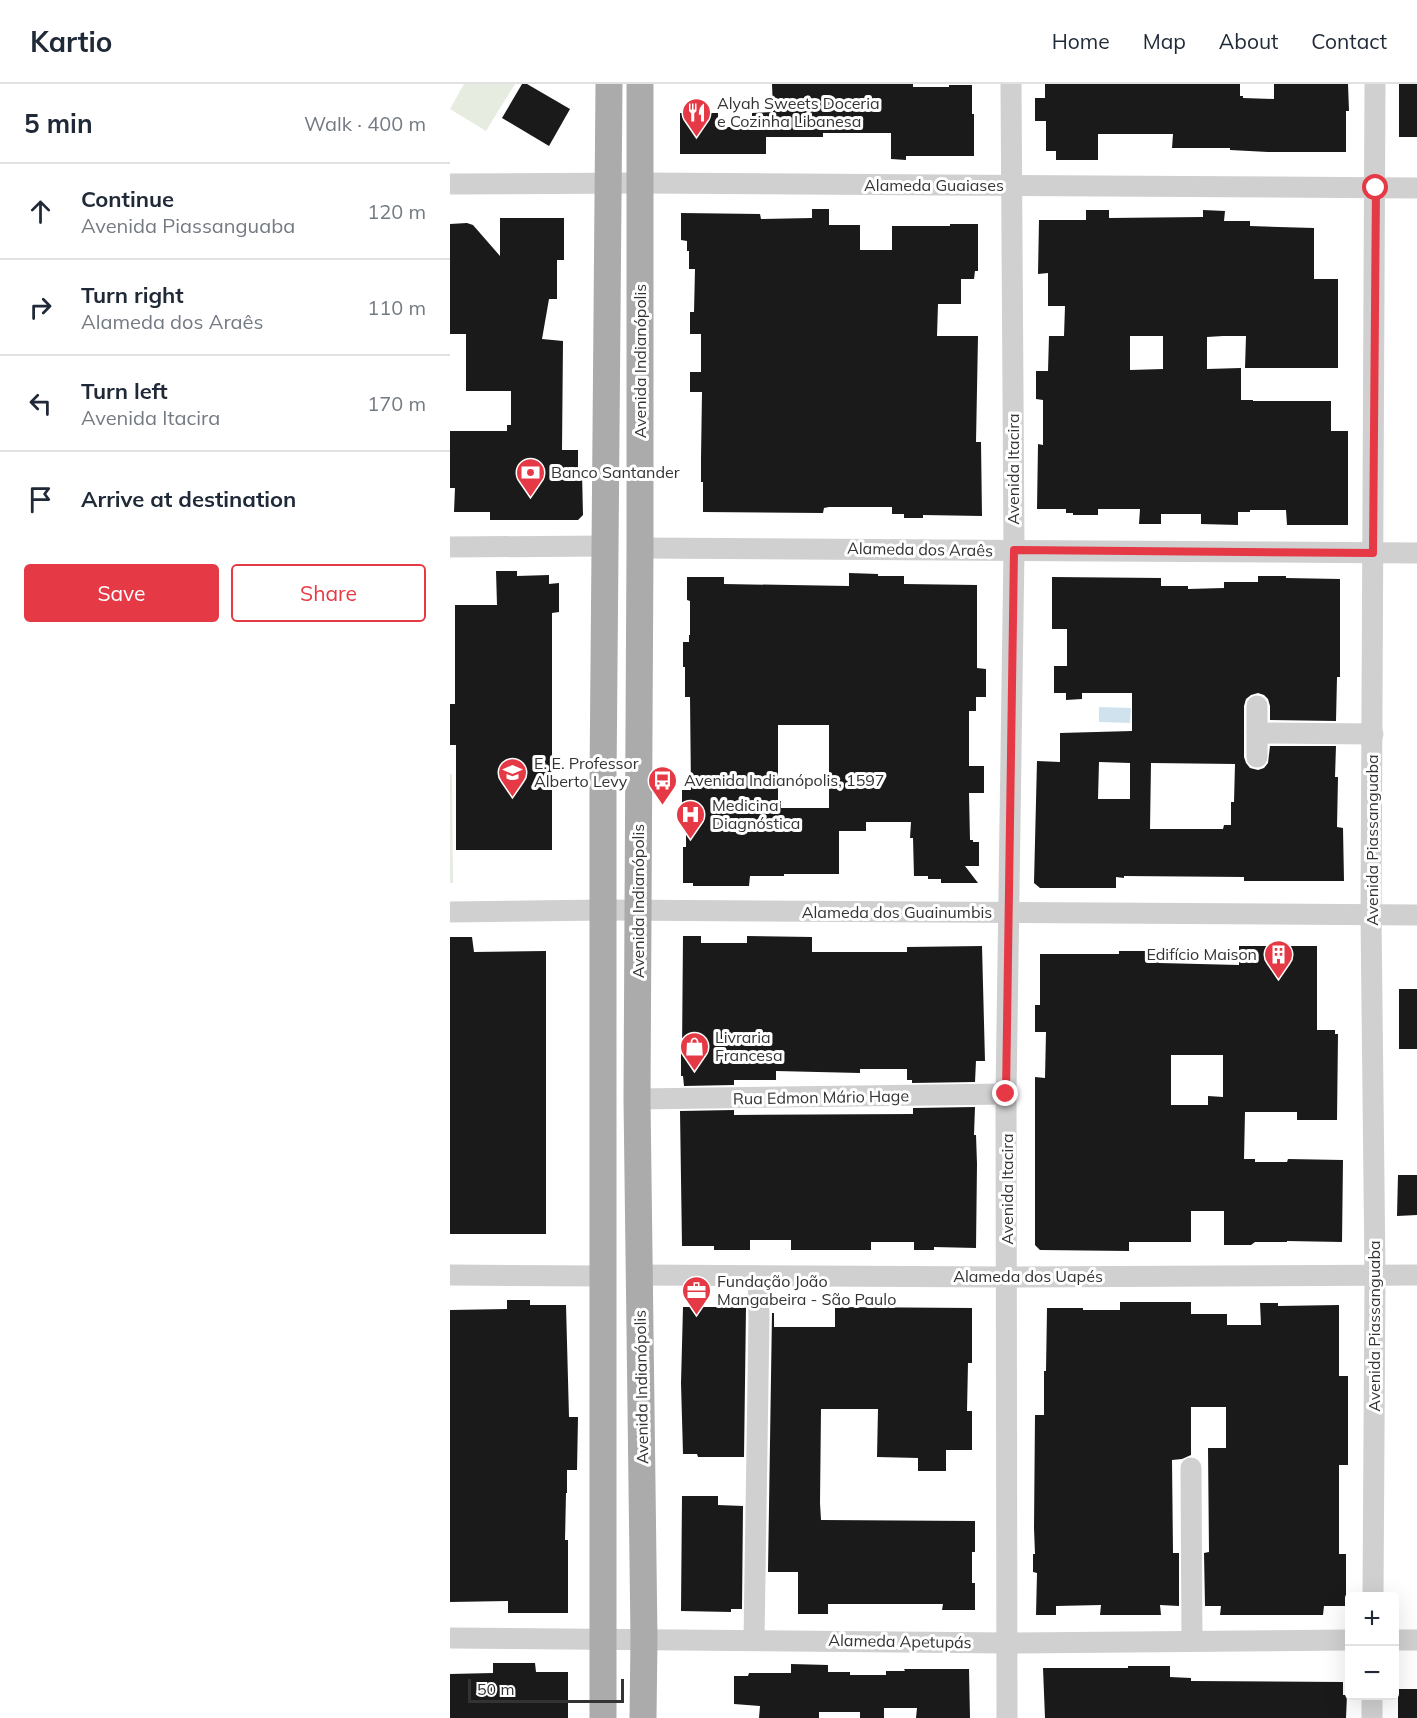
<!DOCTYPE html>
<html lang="en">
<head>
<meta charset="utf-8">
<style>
  body { margin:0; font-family:Mulish,sans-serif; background:#f6f6f7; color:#1f2937 }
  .controls { position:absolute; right:18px; bottom:18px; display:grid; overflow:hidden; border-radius:6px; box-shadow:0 6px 24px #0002 }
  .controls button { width:54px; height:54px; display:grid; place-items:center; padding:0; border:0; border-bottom:2px solid #e0e1e3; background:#fff; color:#1f2937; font:30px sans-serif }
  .scale { position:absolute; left:18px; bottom:15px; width:156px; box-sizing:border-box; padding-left:6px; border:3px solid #333; border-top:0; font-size:16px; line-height:21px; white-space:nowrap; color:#333; -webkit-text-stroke:4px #fff; paint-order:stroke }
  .stop { position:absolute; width:18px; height:18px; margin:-14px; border:4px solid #e63946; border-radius:50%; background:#fff }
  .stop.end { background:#e63946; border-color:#fff; box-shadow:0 2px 6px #0008 }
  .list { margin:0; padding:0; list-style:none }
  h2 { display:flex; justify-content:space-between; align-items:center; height:78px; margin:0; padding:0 24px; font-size:26px }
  h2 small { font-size:20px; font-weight:400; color:#747a83 }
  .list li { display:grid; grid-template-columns:39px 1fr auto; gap:18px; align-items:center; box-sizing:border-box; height:96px; padding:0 24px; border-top:2px solid #e0e1e3 }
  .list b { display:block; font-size:22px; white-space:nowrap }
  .list p { margin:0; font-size:20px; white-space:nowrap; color:#747a83 }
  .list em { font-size:20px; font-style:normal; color:#747a83 }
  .actions { display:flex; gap:12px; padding:18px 24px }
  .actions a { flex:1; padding:14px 0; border:2px solid #e63946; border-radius:6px; text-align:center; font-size:21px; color:#e63946 }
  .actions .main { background:#e63946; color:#fff }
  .icon { flex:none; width:33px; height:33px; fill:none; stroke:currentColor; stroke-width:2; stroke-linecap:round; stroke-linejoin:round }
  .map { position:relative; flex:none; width:967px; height:1634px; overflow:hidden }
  header { display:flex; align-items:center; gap:36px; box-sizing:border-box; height:84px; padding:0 30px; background:#fff; border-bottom:2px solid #e0e1e3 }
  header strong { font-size:28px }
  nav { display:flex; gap:33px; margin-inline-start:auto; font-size:21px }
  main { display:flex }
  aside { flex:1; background:#fff }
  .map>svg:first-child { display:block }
  .green { fill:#e6ecdf }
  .water { fill:#cfe2ee }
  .building { fill:#1a1a1a; fill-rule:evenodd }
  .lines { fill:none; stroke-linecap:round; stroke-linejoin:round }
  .minor { stroke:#d0d0d0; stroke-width:21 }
  .major { stroke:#ababab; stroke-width:27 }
  .route { stroke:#e63946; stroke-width:8 }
  .labels { text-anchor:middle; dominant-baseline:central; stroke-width:6; stroke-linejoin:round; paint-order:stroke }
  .poi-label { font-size:16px; fill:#333; stroke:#fff; text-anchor:start }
  .street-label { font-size:16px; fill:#333; stroke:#fff }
</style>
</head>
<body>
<header>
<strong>Kartio</strong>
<nav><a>Home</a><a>Map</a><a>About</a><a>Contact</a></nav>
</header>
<main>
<aside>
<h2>5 min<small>Walk · 400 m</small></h2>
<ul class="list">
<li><svg class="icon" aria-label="ahead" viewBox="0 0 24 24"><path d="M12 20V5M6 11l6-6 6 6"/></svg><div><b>Continue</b><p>Avenida Piassanguaba</p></div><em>120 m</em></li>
<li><svg class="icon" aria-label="right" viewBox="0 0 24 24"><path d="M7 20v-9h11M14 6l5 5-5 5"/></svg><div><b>Turn right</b><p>Alameda dos Araês</p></div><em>110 m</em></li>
<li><svg class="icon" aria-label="left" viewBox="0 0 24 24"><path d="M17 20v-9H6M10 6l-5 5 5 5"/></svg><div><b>Turn left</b><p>Avenida Itacira</p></div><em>170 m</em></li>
<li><svg class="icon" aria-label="arrive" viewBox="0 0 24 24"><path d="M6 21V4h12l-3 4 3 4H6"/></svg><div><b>Arrive at destination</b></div></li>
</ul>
<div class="actions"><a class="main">Save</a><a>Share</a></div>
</aside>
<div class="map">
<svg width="967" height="1634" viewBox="0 0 967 1634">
  <rect width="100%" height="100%" fill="#fff"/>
  <g class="green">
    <polygon points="14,0 65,0 36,47 0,25"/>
    <polygon points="0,690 2,690 3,799 0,799"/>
  </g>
  <polygon class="water" points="649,623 681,624 680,639 649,638"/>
  <g class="building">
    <polygon points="72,0 77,0 120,25 99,62 52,34"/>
    <polygon points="322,0 463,0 463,3 499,3 499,1 522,1 522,30 524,30 524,72 456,72 456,76 441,75 441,49 373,49 373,53 316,53 316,70 230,70 230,29 268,29 268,43 302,43 302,29 323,28"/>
    <polygon points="595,0 790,0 790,12 793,12 793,14 824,15 824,0 898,0 899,27 896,27 896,68 818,68 780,66 780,64 722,64 723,50 648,50 648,76 606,76 606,67 596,67 596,37 585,37 585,14 595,14"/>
    <rect x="949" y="0" width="18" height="53"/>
    <polygon points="362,125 379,125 379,141 410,141 410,166 442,166 442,142 500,142 500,140 528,140 528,187 525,187 524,195 511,195 511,220 488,220 487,252 528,252 526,358 531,358 532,432 473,431 473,434 454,434 454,430 442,430 442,423 379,423 374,424 373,429 253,428 253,398 251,398 251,374 252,308 240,308 240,288 251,288 251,250 240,250 240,228 244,228 245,185 239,185 239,167 237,167 237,157 231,156 231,129 310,130 311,135 362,134"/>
    <path d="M636 126H659V134L753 133V126L775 127 774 137H800V142L864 144V195H888V284H795L796 252H773L757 253V285L791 284V316H803V317H881V347H898V441H837L836 426H800V428H788V441L751 440V430H711V440H689L690 425H648V431H623V429H616V425H587L588 360 593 361V316L586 315V287H598L599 252H614L615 222H598V189L588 190 589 136H636ZM680 252H713V285L680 286Z"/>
    <polygon points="50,134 114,134 114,176 107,176 107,215 99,215 92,255 113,257 112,366 128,366 128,388 132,388 133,431 128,436 40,436 40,428 4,428 5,404 0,404 0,347 57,347 57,341 61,341 61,307 16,307 16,250 0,250 0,140 17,139 23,141 50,172"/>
    <polygon points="46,487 67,487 67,492 99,491 99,500 109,499 109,528 102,529 102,766 6,766 6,661 0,661 0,620 5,620 5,521 47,521"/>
    <path d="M399 489 428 490V492H454V500L527 501V584L536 585V613H526V627H519V682H534V709H519L520 756H523V758H529V782H515L528 799H491V795H478V792H464L463 754H460L461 738H416V747H389V790H334V792H300L299 802H243V799H233V763H236V724H232V706H241L240 613H235V583H233V558H239V551H240V517L237 516V493H274V500L399 502ZM328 641H379V724H331V717H328Z"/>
    <path d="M808 492H836V494L890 495V593H887L886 637 820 636V622L818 615 814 611 808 609 801 611 796 615 794 622V673L796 679 800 684 808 686 814 684 818 679 820 662H886L885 693H888L887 743 893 744 894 797H794V793L674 792V794L666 793V804H590L584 799 587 677 610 678V649L682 647V609H632V615L616 616V609H604V582H617V545H602V493L711 494V502H738V505L774 504V498H808ZM649 678 680 679V715H648ZM701 679 785 680 784 718H781V741H774L773 745H700Z"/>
    <polygon points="233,852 251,852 251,859 297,859 297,852 362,853 362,868 457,868 457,863 532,862 535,977 526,977 525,998 462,999 462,996 457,996 457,985 410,985 410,989 326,987 326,996 284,996 284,1001 234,1002 233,992 231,992 231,968 232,968"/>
    <polygon points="0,853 22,853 24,868 96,867 96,1150 0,1150"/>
    <path d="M789 862H867V946H885V950H888L887 1036H847V1028H795L794 1075H805V1078H837L838 1075 893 1076 892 1158 837 1157V1158H805L801 1161H774V1127H741V1158H679V1167L590 1166 585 1161V993L595 994 596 948H585V921H590V870H669V867H706V872L709 873V879L789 881ZM721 971H773V1013L758 1012V1021H721Z"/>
    <rect x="949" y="905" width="18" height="60"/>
    <polygon points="525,1023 524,1051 526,1051 527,1080 526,1164 484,1163 484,1166 464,1166 464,1158 421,1158 421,1166 341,1166 341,1156 300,1156 300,1166 264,1166 264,1162 232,1162 230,1027 284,1026 284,1031 463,1030 463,1024"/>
    <polygon points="948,1091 967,1091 967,1131 947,1132"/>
    <polygon points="57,1216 80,1216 80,1221 116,1221 119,1333 128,1333 127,1386 117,1386 117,1409 116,1409 115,1456 118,1456 118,1529 58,1529 58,1517 0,1518 0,1226 57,1225"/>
    <polygon points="670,1218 741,1218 741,1230 777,1230 777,1241 811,1241 810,1219 828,1219 828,1222 889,1221 889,1292 898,1292 898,1381 889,1381 889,1470 896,1470 896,1522 874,1522 873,1531 770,1531 771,1522 755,1522 754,1469 759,1468 758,1364 776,1364 776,1323 741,1323 741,1371 732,1375 722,1376 723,1469 729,1469 729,1522 710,1521 711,1531 650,1531 651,1521 606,1522 606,1531 586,1531 587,1489 583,1488 583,1470 585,1470 584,1444 585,1331 594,1331 594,1287 596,1287 597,1224 633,1224 633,1226 670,1226"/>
    <polygon points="233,1223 296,1223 294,1373 248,1373 247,1370 233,1370 231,1299"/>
    <polygon points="385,1223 522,1224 522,1279 518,1279 517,1327 522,1327 522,1366 496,1366 496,1387 468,1387 468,1374 427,1373 428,1325 371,1325 370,1419 371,1436 525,1437 525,1468 522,1468 522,1499 525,1499 525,1526 492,1526 493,1520 378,1520 378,1530 348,1530 348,1488 318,1488 322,1229 324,1229 324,1243 385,1243"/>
    <polygon points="232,1412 268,1412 268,1421 293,1422 292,1525 281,1525 281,1528 231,1527"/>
    <polygon points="43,1579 85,1579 86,1588 118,1588 118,1634 0,1634 0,1590 43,1589"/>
    <polygon points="341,1580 378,1581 378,1588 400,1588 400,1591 436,1591 436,1587 455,1587 454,1585 519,1585 520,1634 466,1634 467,1624 434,1624 434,1634 410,1634 410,1628 369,1628 369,1634 309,1634 310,1622 284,1620 284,1592 298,1592 299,1589 341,1589"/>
    <polygon points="678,1582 720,1582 720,1593 741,1594 741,1597 893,1598 893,1611 897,1611 896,1634 595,1634 593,1584 678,1584"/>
    <rect x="948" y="1605" width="19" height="29"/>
  </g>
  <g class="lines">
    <g class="minor">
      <polyline points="0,100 189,99 967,104"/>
      <polyline points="0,463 156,462"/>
      <polyline points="190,464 967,469"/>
      <polyline points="807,649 923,650"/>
      <polyline points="807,673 807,622"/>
      <polyline points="0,828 154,826 967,831"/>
      <polyline points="187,1015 556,1010"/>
      <polyline points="0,1191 154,1192"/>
      <polyline points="189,1191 557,1193 967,1191"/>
      <polyline points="741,1384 742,1557"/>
      <polyline points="923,1512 925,1191 921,831 925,0"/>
      <polyline points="0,1554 557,1559 900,1556"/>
      <polyline points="304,1556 309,1234 308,1192"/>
      <polyline points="944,1556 967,1556"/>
      <polyline points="922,1612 922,1634"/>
      <polyline points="557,1634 556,1010 564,466 561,0"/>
    </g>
    <g class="major">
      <polyline points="190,0 190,464 187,1015 194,1555 193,1634"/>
      <polyline points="153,1634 153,698 159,0"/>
    </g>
  </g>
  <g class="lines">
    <polyline class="route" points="556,1010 564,466 923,469 926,104"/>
  </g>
  <defs>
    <symbol id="restaurant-pin" viewBox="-11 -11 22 30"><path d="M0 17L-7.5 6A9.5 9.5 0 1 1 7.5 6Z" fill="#e63946" stroke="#fff"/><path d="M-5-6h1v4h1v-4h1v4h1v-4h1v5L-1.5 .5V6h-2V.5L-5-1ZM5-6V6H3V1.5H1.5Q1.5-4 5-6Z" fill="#fff"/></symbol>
    <symbol id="bank-pin" viewBox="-11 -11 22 30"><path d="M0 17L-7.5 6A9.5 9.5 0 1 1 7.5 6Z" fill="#e63946" stroke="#fff"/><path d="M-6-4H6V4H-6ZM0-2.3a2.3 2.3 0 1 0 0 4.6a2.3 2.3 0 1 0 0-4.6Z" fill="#fff"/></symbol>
    <symbol id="school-pin" viewBox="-11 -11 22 30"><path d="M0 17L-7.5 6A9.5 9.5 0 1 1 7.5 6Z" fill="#e63946" stroke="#fff"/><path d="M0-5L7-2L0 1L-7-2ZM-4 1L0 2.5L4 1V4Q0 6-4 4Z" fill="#fff"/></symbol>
    <symbol id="bus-pin" viewBox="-11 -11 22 30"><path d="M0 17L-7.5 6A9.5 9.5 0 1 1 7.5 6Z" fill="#e63946" stroke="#fff"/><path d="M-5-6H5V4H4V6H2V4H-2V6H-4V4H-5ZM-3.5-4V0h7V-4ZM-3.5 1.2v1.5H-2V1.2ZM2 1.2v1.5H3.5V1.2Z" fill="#fff"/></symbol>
    <symbol id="hospital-pin" viewBox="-11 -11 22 30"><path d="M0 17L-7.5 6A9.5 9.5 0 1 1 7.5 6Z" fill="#e63946" stroke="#fff"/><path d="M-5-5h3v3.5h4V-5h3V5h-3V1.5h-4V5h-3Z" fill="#fff"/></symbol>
    <symbol id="building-pin" viewBox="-11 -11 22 30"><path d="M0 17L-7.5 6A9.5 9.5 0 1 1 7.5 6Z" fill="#e63946" stroke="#fff"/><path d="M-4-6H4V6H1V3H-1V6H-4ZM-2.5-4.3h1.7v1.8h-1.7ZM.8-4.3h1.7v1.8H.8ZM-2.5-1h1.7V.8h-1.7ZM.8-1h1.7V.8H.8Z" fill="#fff"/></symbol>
    <symbol id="shop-pin" viewBox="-11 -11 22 30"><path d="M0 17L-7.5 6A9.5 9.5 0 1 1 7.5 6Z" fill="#e63946" stroke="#fff"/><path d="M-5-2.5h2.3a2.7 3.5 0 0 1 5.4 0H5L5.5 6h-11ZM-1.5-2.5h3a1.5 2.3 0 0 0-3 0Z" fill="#fff"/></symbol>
    <symbol id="office-pin" viewBox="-11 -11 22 30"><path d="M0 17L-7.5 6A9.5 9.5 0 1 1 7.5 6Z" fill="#e63946" stroke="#fff"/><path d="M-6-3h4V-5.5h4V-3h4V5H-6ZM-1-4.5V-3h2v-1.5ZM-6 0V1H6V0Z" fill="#fff"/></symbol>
  </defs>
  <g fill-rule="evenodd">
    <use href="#restaurant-pin" x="230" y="12" width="33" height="45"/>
    <use href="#bank-pin" x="64" y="372" width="33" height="45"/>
    <use href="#school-pin" x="46" y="672" width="33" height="45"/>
    <use href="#bus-pin" x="196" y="680" width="33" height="45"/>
    <use href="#hospital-pin" x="224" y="714" width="33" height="45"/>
    <use href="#building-pin" x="812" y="854" width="33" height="45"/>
    <use href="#shop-pin" x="228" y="946" width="33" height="45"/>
    <use href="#office-pin" x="230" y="1190" width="33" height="45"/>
  </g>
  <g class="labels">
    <g class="poi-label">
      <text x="267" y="19">Alyah Sweets Doceria<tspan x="267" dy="18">e Cozinha Libanesa</tspan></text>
      <text x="101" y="388">Banco Santander</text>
      <text x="84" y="679">E. E. Professor<tspan x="84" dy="18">Alberto Levy</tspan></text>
      <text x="234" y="696">Avenida Indianópolis, 1597</text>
      <text x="262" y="721">Medicina<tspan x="262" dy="18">Diagnóstica</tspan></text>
      <text x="807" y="870" text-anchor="end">Edifício Maison</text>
      <text x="265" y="953">Livraria<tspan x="265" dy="18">Francesa</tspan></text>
      <text x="267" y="1197">Fundação João<tspan x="267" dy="18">Mangabeira - São Paulo</tspan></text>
    </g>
    <g class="street-label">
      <text x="484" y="101">Alameda Guaiases</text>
      <text transform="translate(190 277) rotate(-90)">Avenida Indianópolis</text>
      <text transform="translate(563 385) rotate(-90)">Avenida Itacira</text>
      <text transform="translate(470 465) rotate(1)">Alameda dos Araês</text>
      <text transform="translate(922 756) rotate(-90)">Avenida Piassanguaba</text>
      <text transform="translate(188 817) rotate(-90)">Avenida Indianópolis</text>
      <text x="447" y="828">Alameda dos Guainumbis</text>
      <text transform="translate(371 1013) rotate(-1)">Rua Edmon Mário Hage</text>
      <text transform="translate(557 1105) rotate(-90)">Avenida Itacira</text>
      <text x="578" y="1192">Alameda dos Uapés</text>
      <text transform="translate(924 1242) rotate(-90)">Avenida Piassanguaba</text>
      <text transform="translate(191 1303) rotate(-91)">Avenida Indianópolis</text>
      <text transform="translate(450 1557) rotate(1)">Alameda Apetupás</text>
    </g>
  </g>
</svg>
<div class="controls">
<button>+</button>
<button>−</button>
</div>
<div class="scale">50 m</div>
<div class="stop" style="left:926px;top:104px"></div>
<div class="stop end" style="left:556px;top:1010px"></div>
</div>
</main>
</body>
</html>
